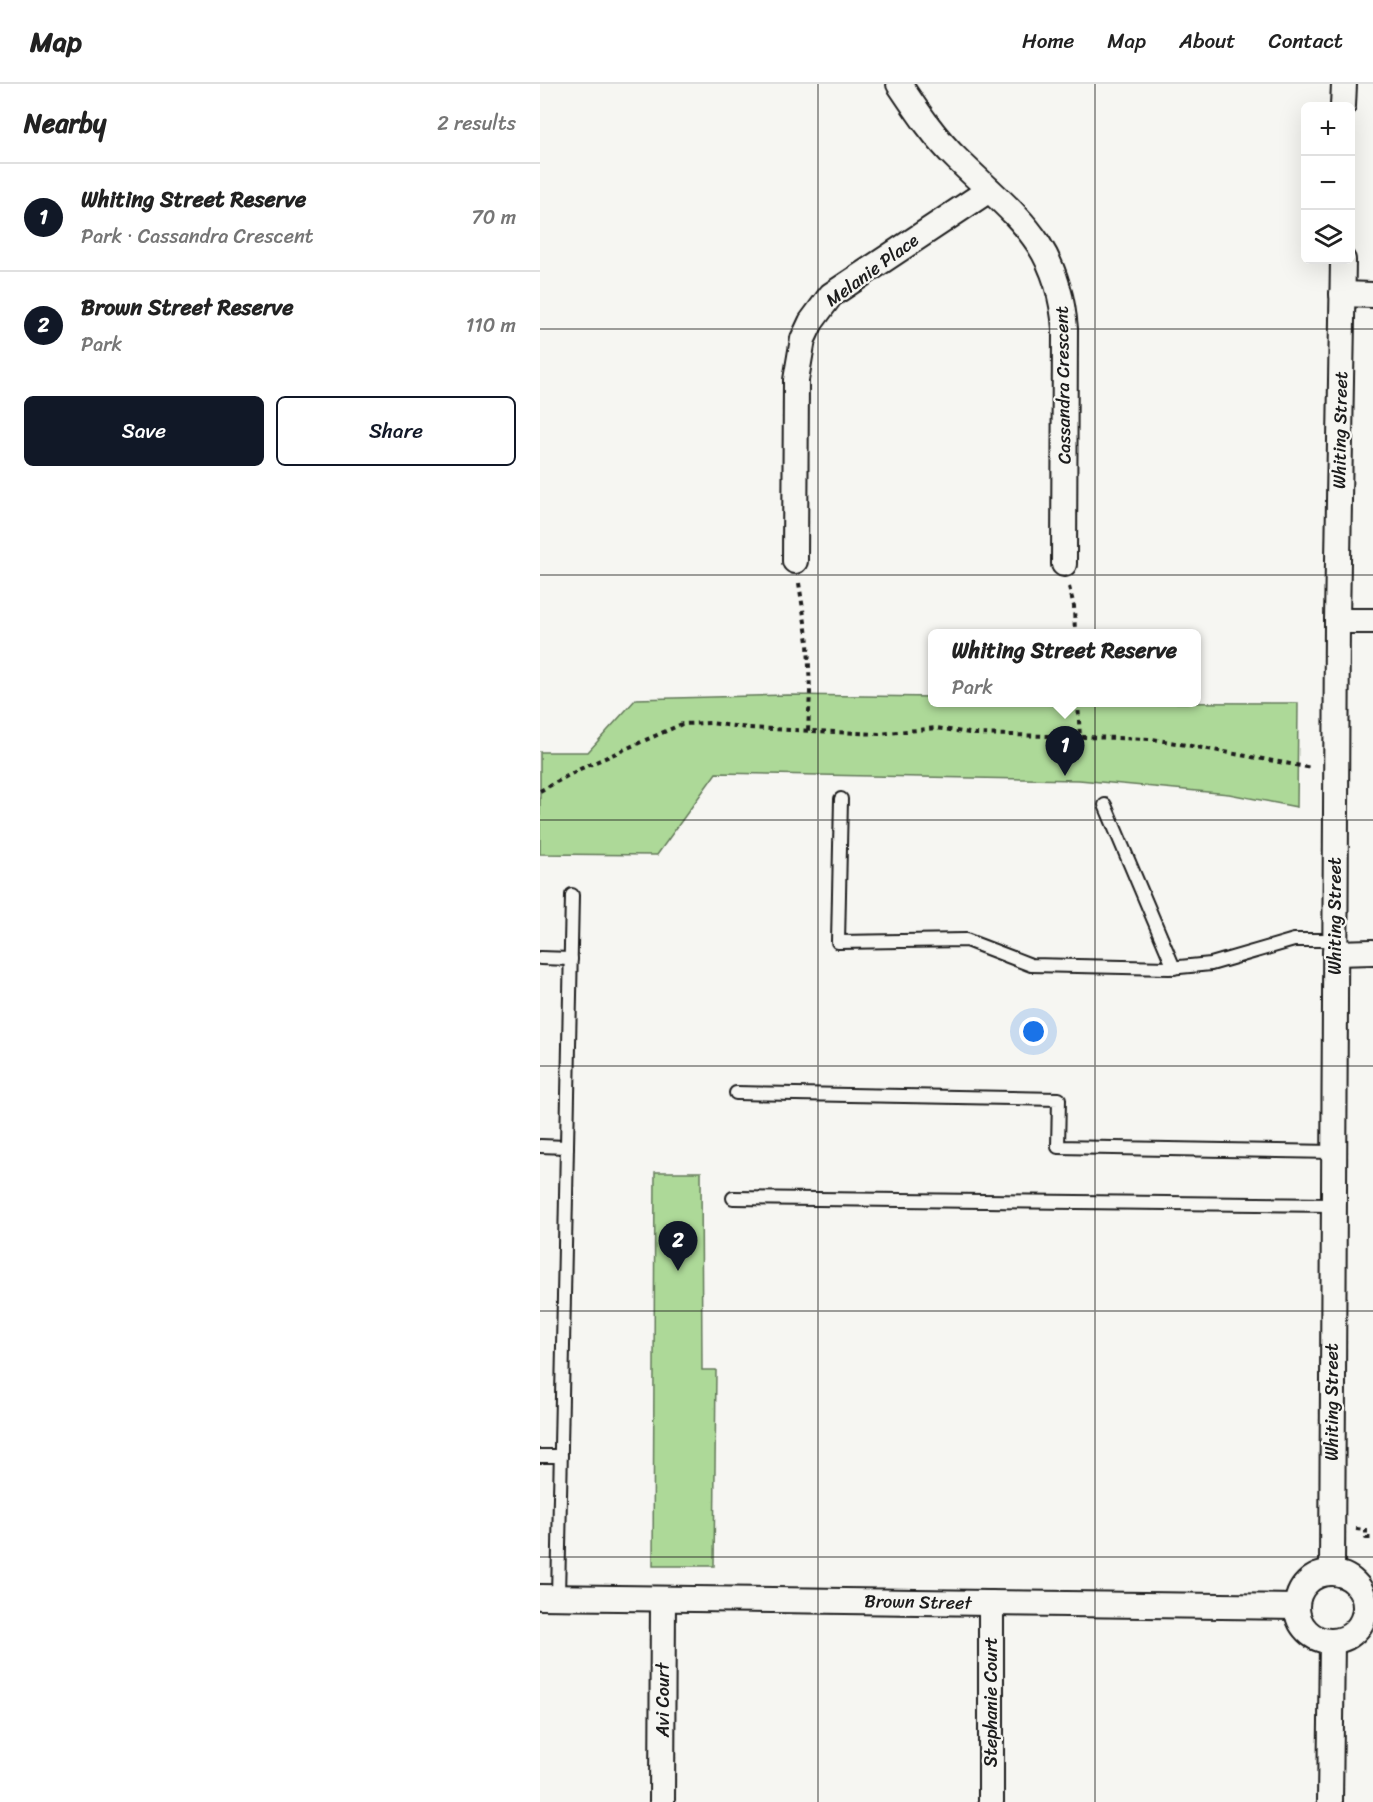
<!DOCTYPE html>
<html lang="en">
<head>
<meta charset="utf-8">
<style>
  body { margin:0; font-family:Sriracha,sans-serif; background:#f2f2f2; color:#222 }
  .controls { position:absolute; right:18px; top:18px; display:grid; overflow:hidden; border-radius:9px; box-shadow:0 6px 24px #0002 }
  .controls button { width:54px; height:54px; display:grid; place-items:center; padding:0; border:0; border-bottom:2px solid #e0e0e0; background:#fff; color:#222; font:30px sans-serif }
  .you { position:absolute; left:494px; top:948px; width:21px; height:21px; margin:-15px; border:4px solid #fff; border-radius:50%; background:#1a73e8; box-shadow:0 0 0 9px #1a73e833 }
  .badge { display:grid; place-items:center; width:39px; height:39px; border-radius:50%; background:#111827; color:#fff; font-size:20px; font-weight:700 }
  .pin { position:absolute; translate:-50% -50px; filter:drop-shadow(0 2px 3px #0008) }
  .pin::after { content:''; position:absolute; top:32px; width:21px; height:18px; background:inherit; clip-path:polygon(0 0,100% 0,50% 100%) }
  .popup { position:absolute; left:388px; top:545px; width:273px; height:78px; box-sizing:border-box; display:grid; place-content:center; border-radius:9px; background:#fff; filter:drop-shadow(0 2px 4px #0005); font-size:20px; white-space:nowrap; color:#767676 }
  .popup b { font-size:22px; color:#222 }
  .popup::after { content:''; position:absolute; left:50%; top:100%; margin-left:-12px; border:12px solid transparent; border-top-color:#fff }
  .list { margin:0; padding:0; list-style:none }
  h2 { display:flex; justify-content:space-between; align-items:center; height:78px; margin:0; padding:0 24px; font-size:26px }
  h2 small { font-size:20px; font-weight:400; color:#767676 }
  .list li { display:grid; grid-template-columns:39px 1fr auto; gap:18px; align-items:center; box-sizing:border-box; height:108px; padding:0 24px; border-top:2px solid #e0e0e0 }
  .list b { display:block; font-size:22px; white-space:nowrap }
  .list p { margin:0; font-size:20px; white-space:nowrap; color:#767676 }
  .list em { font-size:20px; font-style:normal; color:#767676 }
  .actions { display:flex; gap:12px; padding:18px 24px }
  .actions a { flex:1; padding:14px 0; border:2px solid #111827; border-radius:9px; text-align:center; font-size:21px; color:#111827 }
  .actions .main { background:#111827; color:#fff }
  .icon { flex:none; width:33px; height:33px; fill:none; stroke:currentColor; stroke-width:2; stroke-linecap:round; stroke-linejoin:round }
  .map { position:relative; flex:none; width:833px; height:1718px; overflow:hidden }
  header { display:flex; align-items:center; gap:36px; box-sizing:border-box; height:84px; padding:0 30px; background:#fff; border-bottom:2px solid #e0e0e0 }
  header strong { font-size:28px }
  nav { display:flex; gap:33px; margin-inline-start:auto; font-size:21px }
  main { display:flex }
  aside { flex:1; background:#fff }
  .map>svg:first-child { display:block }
  .green { fill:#add998; stroke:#647a5a; stroke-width:1.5 }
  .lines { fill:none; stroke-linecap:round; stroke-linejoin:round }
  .service-casing { stroke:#1c1c1c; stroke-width:16 }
  .minor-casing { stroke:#1c1c1c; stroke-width:28 }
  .path { stroke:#1c1c1c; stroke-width:4; stroke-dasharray:4.5 4.5; stroke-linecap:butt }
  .service { stroke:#f6f6f2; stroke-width:12 }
  .minor { stroke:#f6f6f2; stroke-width:24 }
  .grid { fill:none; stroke:#1c1c1c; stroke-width:1.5; stroke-opacity:0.55 }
  .labels { text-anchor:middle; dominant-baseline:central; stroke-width:4.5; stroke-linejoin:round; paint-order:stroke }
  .street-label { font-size:18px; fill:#1c1c1c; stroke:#f6f6f2 }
</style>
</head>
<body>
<header>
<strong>Map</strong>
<nav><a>Home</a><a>Map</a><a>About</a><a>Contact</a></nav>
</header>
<main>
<aside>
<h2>Nearby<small>2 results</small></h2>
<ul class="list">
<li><span class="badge">1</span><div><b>Whiting Street Reserve</b><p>Park · Cassandra Crescent</p></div><em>70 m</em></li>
<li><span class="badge">2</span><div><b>Brown Street Reserve</b><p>Park</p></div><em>110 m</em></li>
</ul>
<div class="actions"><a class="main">Save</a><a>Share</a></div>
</aside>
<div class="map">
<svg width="833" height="1718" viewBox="0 0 833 1718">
  <rect width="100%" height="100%" fill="#f6f6f2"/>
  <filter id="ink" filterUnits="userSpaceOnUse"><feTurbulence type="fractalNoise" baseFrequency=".0167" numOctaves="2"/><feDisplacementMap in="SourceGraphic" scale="12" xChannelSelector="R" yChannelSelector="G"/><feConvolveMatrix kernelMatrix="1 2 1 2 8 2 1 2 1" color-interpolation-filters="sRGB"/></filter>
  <g filter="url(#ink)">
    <g class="green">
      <polygon points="248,611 393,613 393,618 758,619 757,723 689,710 539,696 176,689 117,771 0,770 0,668 48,668 96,615"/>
      <polygon points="115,1088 161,1088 162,1286 176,1286 174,1482 113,1482"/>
    </g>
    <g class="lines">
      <defs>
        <g id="service">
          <polyline points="301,715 298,858 426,856 491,881 629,884 671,880 754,856 795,856"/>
          <polyline points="565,721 634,884"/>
          <polyline points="0,874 31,875"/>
          <polyline points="196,1009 519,1015 518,1063 794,1068"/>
          <polyline points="0,1062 27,1063"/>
          <polyline points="193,1114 793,1121"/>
          <polyline points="0,1372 21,1372"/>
          <polyline points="18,1513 32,811"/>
        </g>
        <g id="minor">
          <path d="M359 0C377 27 395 54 418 76 475 132 518 157 525 245L524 480"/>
          <polyline points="803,22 804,0"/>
          <polyline points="802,210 833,211"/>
          <polyline points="255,477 256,296 263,255 271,238 291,211 449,106"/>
          <polyline points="797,537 833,537"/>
          <polyline points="795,869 833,868"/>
          <polyline points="792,1488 797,537 803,176"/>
          <circle cx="791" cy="1523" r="34"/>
          <polyline points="0,1513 756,1523"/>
          <polyline points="122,1718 123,1515"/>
          <polyline points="451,1718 451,1519"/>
          <polyline points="790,1718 792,1558"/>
        </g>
      </defs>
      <use href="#service" class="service-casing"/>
      <use href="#minor" class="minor-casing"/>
      <g class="path">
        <polyline points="259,499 268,558 270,608 268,647"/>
        <polyline points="529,503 534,522 535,550"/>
        <polyline points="538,618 540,655"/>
        <polyline points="0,707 40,685 142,640 170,639 209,644 339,650 396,644 436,650 613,655 772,684"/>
        <polyline points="816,1445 826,1446 826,1454 833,1454"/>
      </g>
      <use href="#service" class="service"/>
      <use href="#minor" class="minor"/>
    </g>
  </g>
  <path class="grid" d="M278 0V1718M555 0V1718M0 245H833M0 491H833M0 736H833M0 982H833M0 1227H833M0 1473H833"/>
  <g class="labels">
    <g class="street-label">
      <text transform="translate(332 186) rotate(-36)">Melanie Place</text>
      <text transform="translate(523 301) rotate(-91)">Cassandra Crescent</text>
      <text transform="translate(800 346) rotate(-89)">Whiting Street</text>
      <text transform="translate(795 832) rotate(-90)">Whiting Street</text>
      <text transform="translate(792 1318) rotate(-90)">Whiting Street</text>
      <text transform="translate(378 1518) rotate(1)">Brown Street</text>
      <text transform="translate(123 1616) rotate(-90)">Avi Court</text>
      <text transform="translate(451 1618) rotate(-90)">Stephanie Court</text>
    </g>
  </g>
</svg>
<div class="controls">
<button>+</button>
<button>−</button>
<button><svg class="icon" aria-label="layers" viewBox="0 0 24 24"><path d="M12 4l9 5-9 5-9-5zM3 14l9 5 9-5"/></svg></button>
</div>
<div class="you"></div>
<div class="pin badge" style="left:525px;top:692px">1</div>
<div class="popup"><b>Whiting Street Reserve</b>Park</div>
<div class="pin badge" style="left:138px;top:1187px">2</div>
</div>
</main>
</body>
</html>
